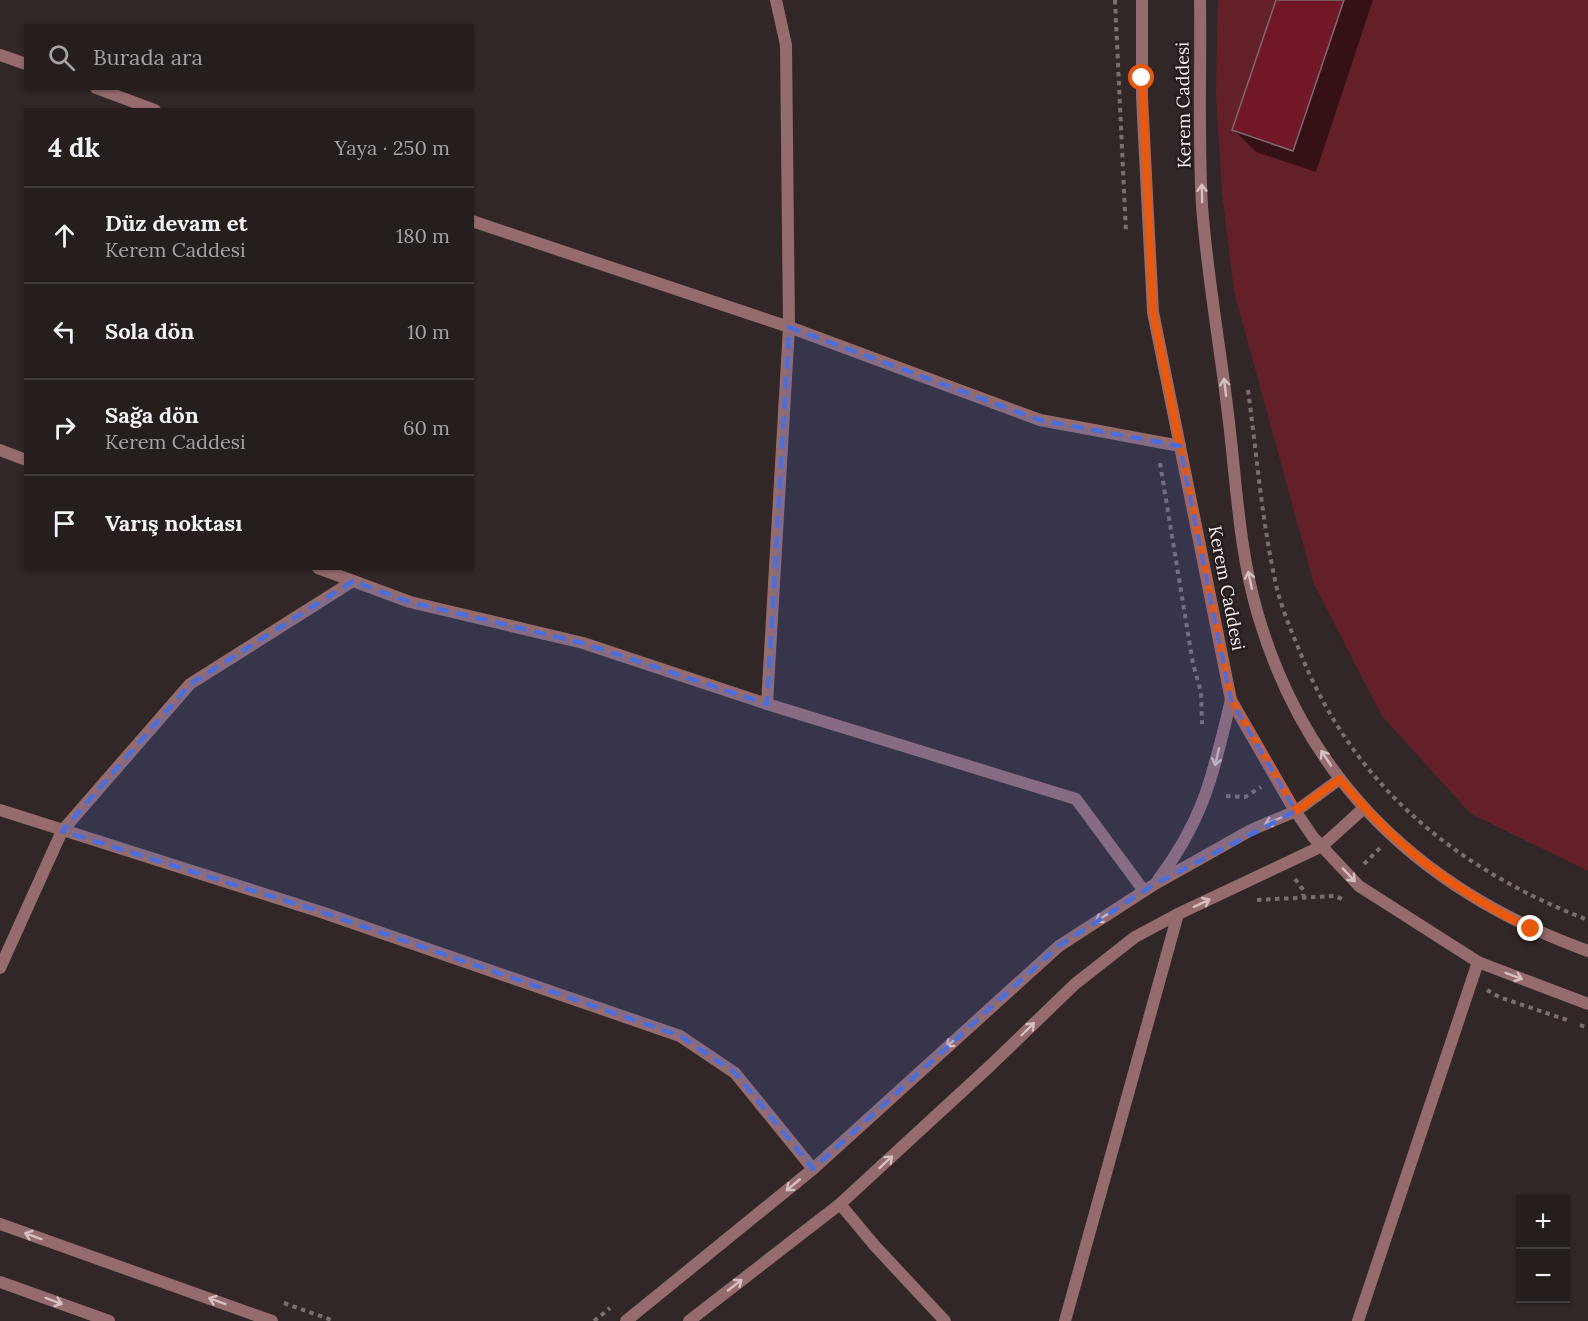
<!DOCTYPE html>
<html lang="tr">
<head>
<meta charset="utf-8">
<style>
  body { margin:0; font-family:Lora,serif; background:#2e2626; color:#f1f3f6 }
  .controls { position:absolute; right:18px; bottom:18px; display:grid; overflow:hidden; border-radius:0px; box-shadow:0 2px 4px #0004 }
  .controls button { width:54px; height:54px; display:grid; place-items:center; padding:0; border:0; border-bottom:2px solid #423b3b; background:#261d1d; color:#f1f3f6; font:30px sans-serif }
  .stop { position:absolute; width:18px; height:18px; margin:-14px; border:4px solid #ea580c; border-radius:50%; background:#fff }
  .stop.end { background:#ea580c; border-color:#fff; box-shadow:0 2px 6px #0008 }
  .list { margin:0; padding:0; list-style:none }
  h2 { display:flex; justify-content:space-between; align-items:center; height:78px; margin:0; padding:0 24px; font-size:26px }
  h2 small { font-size:20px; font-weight:400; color:#a4a2a4 }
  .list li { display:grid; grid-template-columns:39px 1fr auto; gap:18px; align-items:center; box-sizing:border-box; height:96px; padding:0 24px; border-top:2px solid #423b3b }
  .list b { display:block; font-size:22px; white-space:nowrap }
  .list p { margin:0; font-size:20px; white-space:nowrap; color:#a4a2a4 }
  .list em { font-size:20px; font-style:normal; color:#a4a2a4 }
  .icon { flex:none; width:33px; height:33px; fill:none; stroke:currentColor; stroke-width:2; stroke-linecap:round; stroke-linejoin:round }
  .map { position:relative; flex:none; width:1588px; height:1321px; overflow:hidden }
  .search { position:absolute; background:#261d1d; box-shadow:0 2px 4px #0004; left:24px; top:24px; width:450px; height:66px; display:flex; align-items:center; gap:15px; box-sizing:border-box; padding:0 21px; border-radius:0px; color:#a4a2a4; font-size:22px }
  .panel { position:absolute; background:#261d1d; box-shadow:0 2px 4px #0004; left:24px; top:108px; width:450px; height:462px; border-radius:0px }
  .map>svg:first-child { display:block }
  .green { fill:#642029 }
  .shadow { fill:#0007 }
  .building { fill:#721727; stroke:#796c6d; stroke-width:1.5 }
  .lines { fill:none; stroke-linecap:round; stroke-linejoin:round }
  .path { stroke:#796f6f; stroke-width:4; stroke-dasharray:4.5 4.5; stroke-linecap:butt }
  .minor { stroke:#966b6d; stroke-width:12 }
  .tertiary { stroke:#966b6d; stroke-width:12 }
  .oneway { stroke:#d5c1c2 }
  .route { stroke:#ea580c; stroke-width:8 }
  .marked { fill:#496edd; fill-opacity:0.2; stroke:#496edd; stroke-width:4.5; stroke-dasharray:12 8; stroke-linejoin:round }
  .labels { text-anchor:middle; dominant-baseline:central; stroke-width:5; stroke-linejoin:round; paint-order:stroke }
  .street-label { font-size:18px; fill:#f7efef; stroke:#281d1e }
</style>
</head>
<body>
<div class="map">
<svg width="1588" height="1321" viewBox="0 0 1588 1321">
  <rect width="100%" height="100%" fill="#322727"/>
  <polygon class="green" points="1218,0 1588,0 1588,871 1471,814 1382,716 1314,584 1234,291 1222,192 1216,94"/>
  <polygon class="shadow" points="1277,0 1373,0 1316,172 1256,152 1234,130"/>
  <polygon class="building" points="1276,0 1344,0 1293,151 1232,130"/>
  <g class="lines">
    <g class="path">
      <polyline points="1115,0 1126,233"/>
      <path d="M1248 390C1257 456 1262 524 1277 589 1283 612 1293 635 1302 657 1356 788 1458 870 1588 920"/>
      <polyline points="1160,463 1193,664 1201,692 1202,724"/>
      <polyline points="1226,796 1245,797 1261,787"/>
      <polyline points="1364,864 1380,848"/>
      <polyline points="1295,879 1304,891 1303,896"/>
      <polyline points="1257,900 1335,896 1342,899"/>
      <polyline points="1487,990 1499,997 1567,1020"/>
      <polyline points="1580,1025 1588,1028"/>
      <polyline points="284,1303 334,1321"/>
      <polyline points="594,1321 610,1308"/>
    </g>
    <g class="minor">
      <polyline points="0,55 26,64"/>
      <polyline points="96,88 155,110"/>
      <polyline points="472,221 789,327 1040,420 1180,446"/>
      <polyline points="0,450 26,460"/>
      <polyline points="318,568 410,602 583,643 767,704 1076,799 1144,891"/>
      <polyline points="767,704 789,327 786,45 776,0"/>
      <polyline points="0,810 321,912 680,1036 735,1073 813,1169"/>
      <polyline points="0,968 62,831 190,684 353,581"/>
      <polyline points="840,1204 875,1246 945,1321"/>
      <polyline points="1065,1321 1178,914"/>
      <polyline points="1358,1321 1478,962"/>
    </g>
    <g class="tertiary">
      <polyline points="1142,0 1142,97 1153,312 1231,700 1292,806 1313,837 1359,886 1478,962 1588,1004"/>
      <path d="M1200 0C1201 68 1198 138 1202 206 1207 273 1219 340 1227 406 1236 474 1238 548 1258 615 1308 785 1425 892 1588 951"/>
      <path d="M1158 880C1205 818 1213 773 1231 700"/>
      <polyline points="0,1224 272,1321"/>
      <polyline points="0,1282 109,1321"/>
      <polyline points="626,1321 813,1169 1059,946 1155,884 1251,830 1296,811 1340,779"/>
      <polyline points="689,1321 840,1204 991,1065 1075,984 1135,937 1178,914 1322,846 1364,808"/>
    </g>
  </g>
  <defs><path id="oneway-shaft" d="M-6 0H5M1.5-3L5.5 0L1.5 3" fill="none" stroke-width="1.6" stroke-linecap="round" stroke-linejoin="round" transform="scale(1.5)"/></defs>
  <g class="oneway">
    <use href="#oneway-shaft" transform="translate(1202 193) rotate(-91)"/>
    <use href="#oneway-shaft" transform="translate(1225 387) rotate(-97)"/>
    <use href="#oneway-shaft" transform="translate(1250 580) rotate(-102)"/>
    <use href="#oneway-shaft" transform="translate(1217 757) rotate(103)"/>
    <use href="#oneway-shaft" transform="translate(1326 758) rotate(-124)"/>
    <use href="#oneway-shaft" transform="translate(1273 821) rotate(157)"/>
    <use href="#oneway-shaft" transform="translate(1349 875) rotate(47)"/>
    <use href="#oneway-shaft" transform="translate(1202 903) rotate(-25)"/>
    <use href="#oneway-shaft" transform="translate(1103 917) rotate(147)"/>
    <use href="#oneway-shaft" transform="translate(1514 976) rotate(21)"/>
    <use href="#oneway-shaft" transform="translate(1028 1029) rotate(-44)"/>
    <use href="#oneway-shaft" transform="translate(953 1041) rotate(138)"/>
    <use href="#oneway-shaft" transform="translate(886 1162) rotate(-43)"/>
    <use href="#oneway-shaft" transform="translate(793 1185) rotate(140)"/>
    <use href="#oneway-shaft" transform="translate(33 1236) rotate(-160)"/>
    <use href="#oneway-shaft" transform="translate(735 1285) rotate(-38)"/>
    <use href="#oneway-shaft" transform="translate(54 1301) rotate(20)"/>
    <use href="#oneway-shaft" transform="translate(217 1301) rotate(-160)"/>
  </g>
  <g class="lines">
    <path class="route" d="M1142 78 1153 312 1231 700 1296 811 1340 779C1394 846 1454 890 1531 929"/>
  </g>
  <path class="marked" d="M789 327 1040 420 1180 446 1231 700 1296 811 1155 884 1059 946 813 1169 735 1073 680 1036 321 912 62 831 190 684 353 581 410 602 583 643 767 704Z"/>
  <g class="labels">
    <g class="street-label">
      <text transform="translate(1183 105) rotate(-91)">Kerem Caddesi</text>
      <text transform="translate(1227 588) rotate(79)">Kerem Caddesi</text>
    </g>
  </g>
</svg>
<div class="controls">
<button>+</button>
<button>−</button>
</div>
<div class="stop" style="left:1142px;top:78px"></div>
<div class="stop end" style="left:1531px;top:929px"></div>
<div class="search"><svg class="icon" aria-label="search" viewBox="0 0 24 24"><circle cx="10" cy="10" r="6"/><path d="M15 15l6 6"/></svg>Burada ara</div>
<section class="panel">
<h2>4 dk<small>Yaya · 250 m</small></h2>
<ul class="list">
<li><svg class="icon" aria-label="ahead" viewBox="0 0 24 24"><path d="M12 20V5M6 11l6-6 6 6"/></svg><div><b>Düz devam et</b><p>Kerem Caddesi</p></div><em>180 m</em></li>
<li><svg class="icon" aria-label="left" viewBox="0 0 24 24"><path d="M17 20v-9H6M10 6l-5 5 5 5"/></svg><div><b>Sola dön</b></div><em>10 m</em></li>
<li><svg class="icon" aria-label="right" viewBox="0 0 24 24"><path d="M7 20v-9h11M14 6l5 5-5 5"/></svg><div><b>Sağa dön</b><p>Kerem Caddesi</p></div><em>60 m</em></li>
<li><svg class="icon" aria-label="arrive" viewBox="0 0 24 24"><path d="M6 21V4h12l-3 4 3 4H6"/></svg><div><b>Varış noktası</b></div></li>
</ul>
</section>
</div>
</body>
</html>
